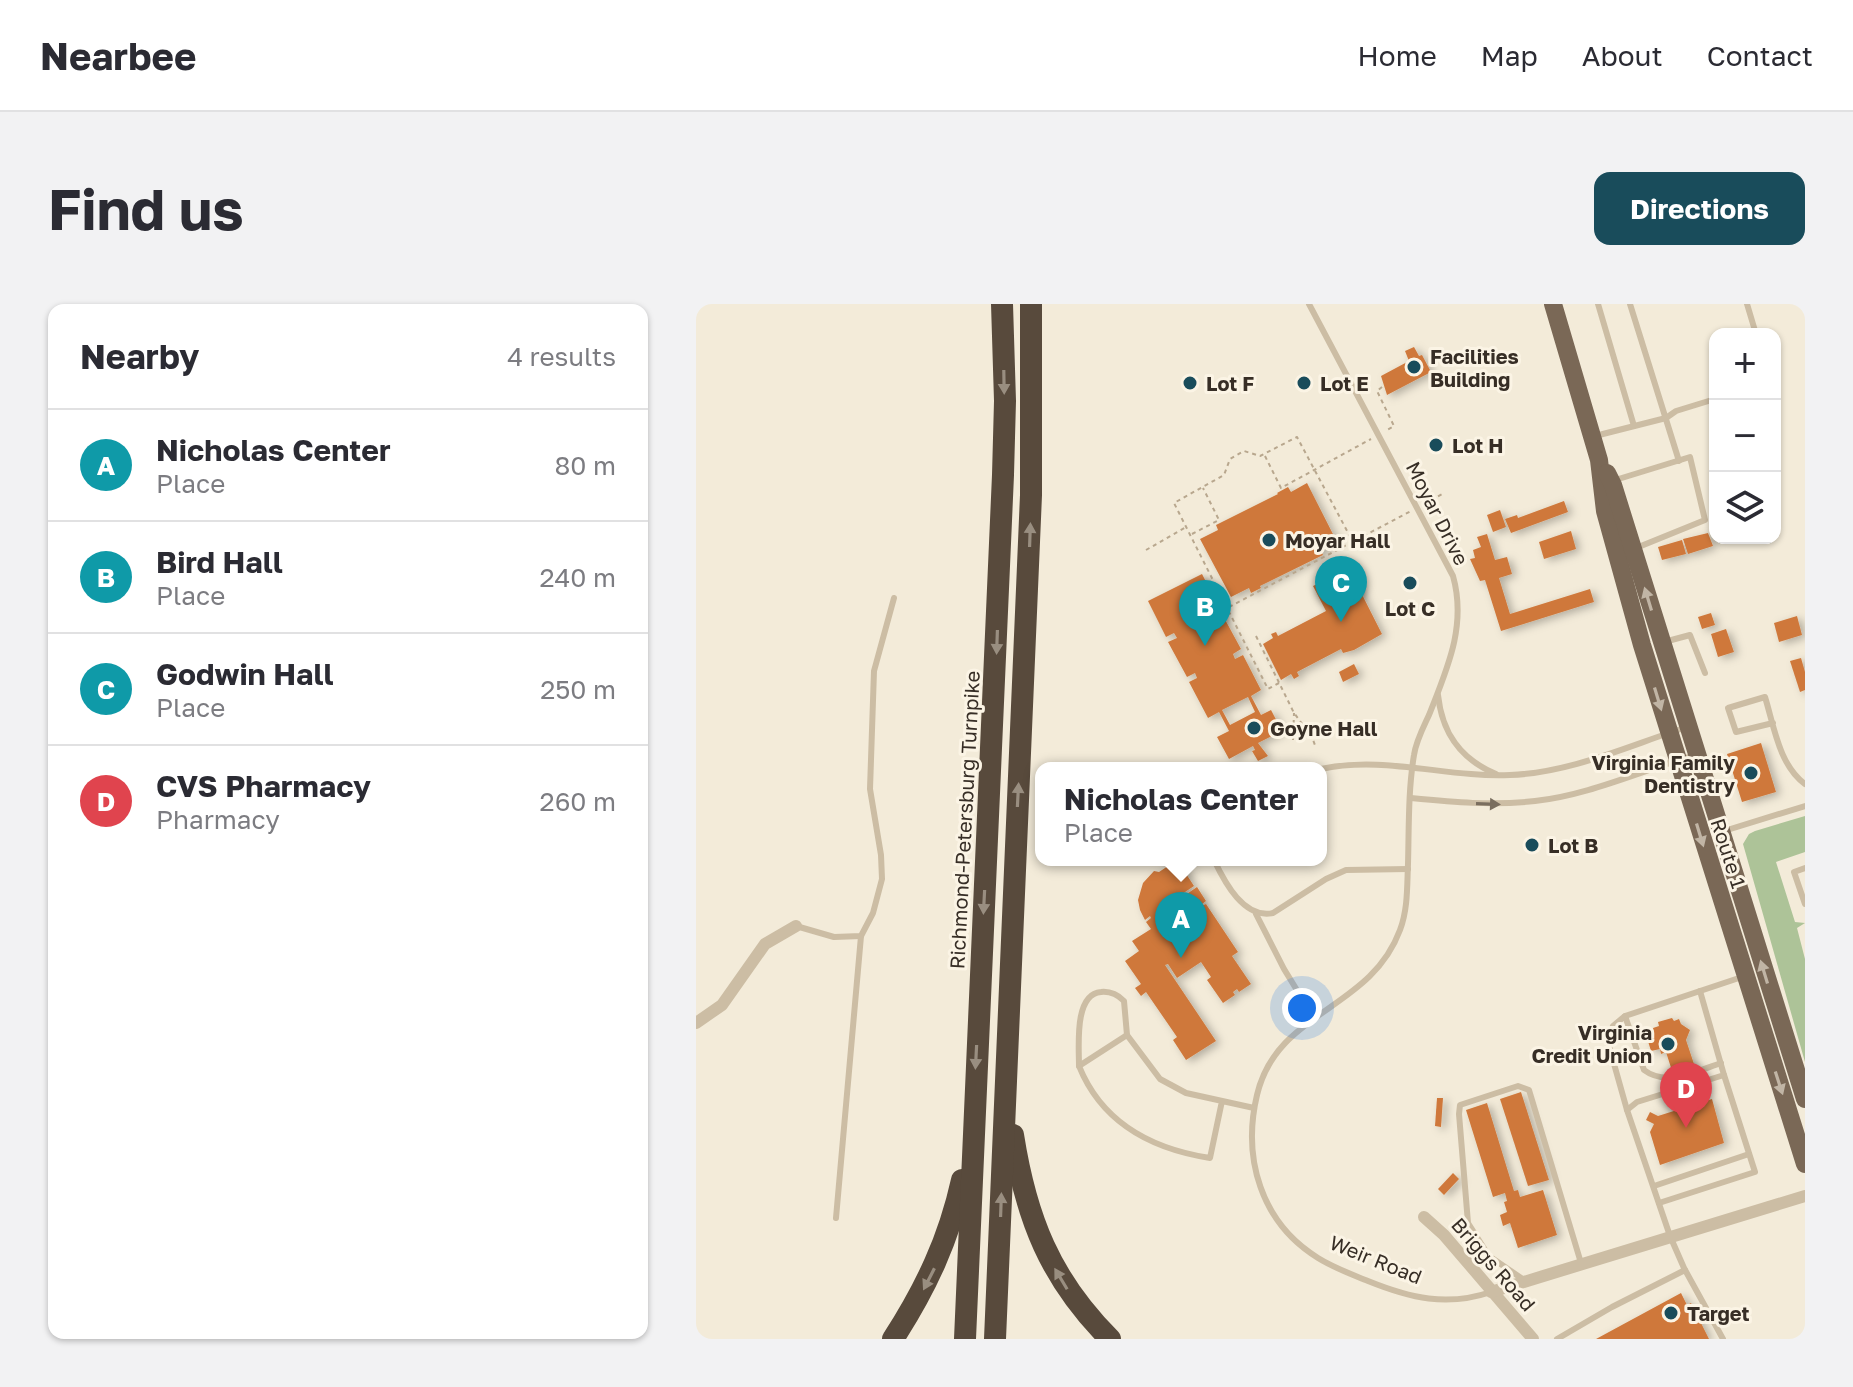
<!DOCTYPE html>
<html lang="en">
<head>
<meta charset="utf-8">
<style>
  body { margin:0; font-family:"Golos Text",sans-serif; background:#f2f2f3; color:#2b2b33 }
  .controls { position:absolute; right:24px; top:24px; display:grid; overflow:hidden; border-radius:16px; box-shadow:0 2px 6px #0004 }
  .controls button { width:72px; height:72px; display:grid; place-items:center; padding:0; border:0; border-bottom:2px solid #e1e1e2; background:#fff; color:#2b2b33; font:40px sans-serif }
  .you { position:absolute; left:606px; top:704px; width:28px; height:28px; margin:-20px; border:6px solid #fff; border-radius:50%; background:#1a73e8; box-shadow:0 0 0 12px #1a73e833 }
  .badge { display:grid; place-items:center; width:52px; height:52px; border-radius:50%; background:#194c5b; color:#fff; font-size:26px; font-weight:700 }
  .pin { position:absolute; translate:-50% -66px; filter:drop-shadow(0 2px 4px #0008) }
  .pin::after { content:''; position:absolute; top:42px; width:28px; height:24px; background:inherit; clip-path:polygon(0 0,100% 0,50% 100%) }
  .popup { position:absolute; left:339px; top:458px; width:292px; height:104px; box-sizing:border-box; display:grid; place-content:center; border-radius:16px; background:#fff; filter:drop-shadow(0 2px 6px #0005); font-size:26px; white-space:nowrap; color:#7c7c81 }
  .popup b { font-size:30px; color:#2b2b33 }
  .popup::after { content:''; position:absolute; left:50%; top:100%; margin-left:-16px; border:16px solid transparent; border-top-color:#fff }
  .list { margin:0; padding:0; list-style:none }
  h2 { display:flex; justify-content:space-between; align-items:center; height:104px; margin:0; padding:0 32px; font-size:34px }
  h2 small { font-size:26px; font-weight:400; color:#7c7c81 }
  .list li { display:grid; grid-template-columns:52px 1fr auto; gap:24px; align-items:center; box-sizing:border-box; height:112px; padding:0 32px; border-top:2px solid #e1e1e2 }
  .list b { display:block; font-size:30px; white-space:nowrap }
  .list p { margin:0; font-size:26px; white-space:nowrap; color:#7c7c81 }
  .list em { font-size:26px; font-style:normal; color:#7c7c81 }
  .icon { flex:none; width:44px; height:44px; fill:none; stroke:currentColor; stroke-width:2; stroke-linecap:round; stroke-linejoin:round }
  .map { position:relative; flex:none; width:1109px; height:1035px; overflow:hidden; border-radius:16px }
  header { display:flex; align-items:center; gap:48px; box-sizing:border-box; height:112px; padding:0 40px; background:#fff; border-bottom:2px solid #e1e1e2 }
  header strong { font-size:38px }
  nav { display:flex; gap:44px; margin-inline-start:auto; font-size:28px }
  .intro { display:flex; align-items:center; justify-content:space-between; box-sizing:border-box; height:192px; padding:0 48px }
  h1 { margin:0; font-size:56px }
  .button { padding:20px 36px; border-radius:16px; background:#194c5b; color:#fff; font-size:28px; font-weight:700 }
  main { display:flex; gap:48px; padding:0 48px }
  aside { flex:1; background:#fff; border-radius:16px; box-shadow:0 2px 6px #0004 }
  .map>svg:first-child { display:block }
  .green { fill:#adc398 }
  .building { fill:#cf783b; fill-rule:evenodd; filter:url(#shadow) }
  .lines { fill:none; stroke-linecap:round; stroke-linejoin:round }
  .path { stroke:#b8a78e; stroke-width:2; stroke-dasharray:4 4; stroke-linecap:butt }
  .lane { stroke:#ccbda4; stroke-width:6 }
  .street { stroke:#ccbda4; stroke-width:12 }
  .primary { stroke:#7a6856; stroke-width:18 }
  .highway { stroke:#584a3c; stroke-width:22 }
  .oneway { fill:#998e80 }
  .oneway2 { fill:#c1b5a5 }
  .oneway3 { fill:#7a6e5f }
  .poi-dot { fill:#194c5b; stroke:#fbf4e5; stroke-width:3 }
  .labels { text-anchor:middle; dominant-baseline:central; stroke-width:6; stroke-linejoin:round; paint-order:stroke }
  .poi-label { font-size:20px; font-weight:bold; fill:#372e26; stroke:#fbf4e5; text-anchor:start }
  .street-label { font-size:20px; fill:#372e26; stroke:#fbf4e5 }
</style>
</head>
<body>
<header>
<strong>Nearbee</strong>
<nav><a>Home</a><a>Map</a><a>About</a><a>Contact</a></nav>
</header>
<div class="intro"><h1>Find us</h1><a class="button">Directions</a></div>
<main>
<aside>
<h2>Nearby<small>4 results</small></h2>
<ul class="list">
<li><span class="badge" style="background:#0f9aa8">A</span><div><b>Nicholas Center</b><p>Place</p></div><em>80 m</em></li>
<li><span class="badge" style="background:#0f9aa8">B</span><div><b>Bird Hall</b><p>Place</p></div><em>240 m</em></li>
<li><span class="badge" style="background:#0f9aa8">C</span><div><b>Godwin Hall</b><p>Place</p></div><em>250 m</em></li>
<li><span class="badge" style="background:#e0444e">D</span><div><b>CVS Pharmacy</b><p>Pharmacy</p></div><em>260 m</em></li>
</ul>
</aside>
<div class="map">
<svg width="1109" height="1035" viewBox="0 0 1109 1035">
  <defs>
    <filter id="shadow"><feDropShadow dx="4.5" dy="2.5" stdDeviation="4" flood-color="#0004"/></filter>
  </defs>
  <rect width="100%" height="100%" fill="#f3ebd9"/>
  <polygon class="green" points="1109,512 1109,548 1080,558 1099,618 1109,619 1101,624 1109,655 1109,758 1047,540 1053,530 1059,527"/>
  <g class="building">
    <polygon points="718,43 723,52 726,51 735,68 691,91 685,72 713,57 709,47"/>
    <polygon points="611,179 641,238 625,247 627,251 564,282 565,284 555,289 553,284 535,293 504,235 522,226 520,221 582,190 581,189 592,183 595,188"/>
    <polygon points="868,197 872,208 815,229 809,215 821,211 822,214"/>
    <polygon points="804,206 810,223 797,228 791,211"/>
    <polygon points="875,227 880,245 848,255 843,238"/>
    <polygon points="1012,229 1017,242 992,250 987,235"/>
    <polygon points="791,230 799,256 811,253 816,270 803,274 814,310 894,285 898,298 805,327 789,276 784,277 774,255 779,254 777,246 785,243 781,233"/>
    <polygon points="986,236 990,250 966,256 962,243"/>
    <polygon points="651,261 686,330 658,346 647,349 645,345 601,368 603,372 598,375 595,370 585,376 567,340 577,334 575,330 580,328 582,332 630,307 617,282 632,275 630,272"/>
    <path d="M506 270 524 305 516 309 519 314 526 310 545 345 537 350 539 355 547 351 565 386 555 392 565 411 575 406 586 427 562 439 572 452 562 457 556 447 559 446 557 442 533 455 521 433 533 427 523 408 512 414 493 378 501 374 499 369 491 373 472 338 481 334 478 329 470 333 452 297ZM552 393 559 408 534 421 526 406Z"/>
    <polygon points="1015,309 1019,321 1006,325 1002,313"/>
    <polygon points="1101,312 1106,331 1083,338 1078,319"/>
    <polygon points="1030,325 1038,348 1022,353 1015,330"/>
    <polygon points="1105,354 1109,368 1109,386 1104,388 1094,357"/>
    <polygon points="658,360 663,370 647,378 643,368"/>
    <polygon points="1065,439 1080,488 1046,498 1031,450"/>
    <polygon points="481,556 498,582 486,590 488,592 501,583 510,597 501,604 510,600 542,648 536,652 555,680 543,688 541,685 537,688 539,691 527,699 511,676 515,673 505,658 481,674 472,660 469,661 520,737 490,756 477,736 481,733 450,688 445,692 439,684 445,680 429,657 443,647 436,637 455,625 450,618 455,614 454,612 449,616 444,606 442,596 447,579 458,567 463,568"/>
    <polygon points="976,714 978,717 983,715 985,720 994,726 990,736 999,763 977,770 970,748 965,750 964,745 955,747 951,734 958,729 957,724 963,722 962,718"/>
    <polygon points="825,788 853,876 832,882 804,795"/>
    <polygon points="741,794 747,794 745,823 739,822"/>
    <polygon points="1016,795 1028,839 964,861 954,828 958,820 950,816 954,808 962,812"/>
    <polygon points="791,799 818,887 822,886 824,893 847,886 861,931 822,944 814,919 807,922 804,911 811,908 808,898 811,897 809,889 797,893 770,806"/>
    <polygon points="757,869 763,875 748,891 742,885"/>
    <polygon points="985,989 991,1001 995,999 1013,1035 900,1035"/>
  </g>
  <g class="lines">
    <g class="path">
      <polyline points="686,83 681,87 698,122 691,126"/>
      <polyline points="569,152 585,184 675,135"/>
      <polyline points="728,200 748,189"/>
      <polyline points="496,230 523,216 507,184"/>
      <polyline points="450,246 490,223"/>
      <polyline points="533,303 715,207"/>
      <polyline points="560,332 598,409 616,433 620,444"/>
      <polyline points="583,379 572,385 478,199 528,171 534,155 548,147 564,152 601,133 657,238"/>
      <polyline points="597,436 598,409"/>
    </g>
    <g class="lane">
      <path d="M613 0 757 272C771 322 751 365 733 411 727 424 720 437 718 451 712 487 713 524 712 560 711 582 712 605 704 626 674 707 581 706 561 791 546 854 565 919 622 954 638 964 655 970 672 977 714 994 751 1003 795 988"/>
      <polyline points="902,0 938,122"/>
      <polyline points="934,0 983,157"/>
      <polyline points="1051,0 1060,30"/>
      <polyline points="899,132 970,114 980,107 1019,95"/>
      <polyline points="916,177 994,153 1009,216 940,244"/>
      <polyline points="968,338 994,331 1009,369"/>
      <path d="M742 391C746 429 764 455 800 470"/>
      <path d="M1077 419 1040 428 1032 404 1069 393C1078 422 1083 461 1109 480"/>
      <path d="M625 465C688 451 751 474 814 471 875 469 934 441 991 423"/>
      <path d="M715 494C756 498 797 502 839 497 894 491 946 466 1000 451"/>
      <polyline points="1028,527 1109,502"/>
      <path d="M518 556C529 579 548 615 577 609L630 575 650 566 712 565"/>
      <polyline points="1109,564 1098,568 1109,600"/>
      <polyline points="560,610 588,665 618,714"/>
      <polyline points="100,622 138,633 165,632 177,609 186,575 185,551 174,485 178,367 198,294"/>
      <path d="M929 712 948 766C970 783 1001 767 1025 759"/>
      <path d="M383 762C383 742 378 690 405 688 415 687 422 691 428 697L431 731"/>
      <path d="M526 797 514 854C456 845 406 819 383 762L431 731 464 775 490 789 558 804"/>
      <polyline points="931,806 941,798 1028,771 1004,687"/>
      <polyline points="958,882 1053,850"/>
      <polyline points="963,899 1059,868 1028,771"/>
      <polyline points="140,914 165,632"/>
      <polyline points="828,976 793,952 772,919 763,810 764,801 822,782 833,786 885,959"/>
      <polyline points="861,1035 916,1003 989,966"/>
      <polyline points="1027,1035 988,964 974,932 931,806 911,735 917,722 929,712 1046,673"/>
    </g>
    <g class="street">
      <polyline points="0,719 26,701 69,640 100,622"/>
      <polyline points="728,913 748,931 837,1035"/>
      <polyline points="795,988 1109,892"/>
    </g>
    <g class="primary">
      <polyline points="857,0 903,156 909,207 946,341 1109,860"/>
      <polyline points="911,169 917,181 1109,795"/>
    </g>
    <g class="highway">
      <path d="M317 831C330 914 354 975 414 1035"/>
      <path d="M197 1035C230 984 253 935 266 876"/>
      <polyline points="269,1035 307,171 309,97 306,0"/>
      <polyline points="299,1035 335,191 335,0"/>
    </g>
  </g>
  <defs><path id="oneway-solid" d="M-6-.8H1V-3.2L6.5 0L1 3.2V.8H-6Z" transform="scale(2)"/></defs>
  <g class="oneway">
    <use href="#oneway-solid" transform="translate(308 78) rotate(89)"/>
    <use href="#oneway-solid" transform="translate(334 231) rotate(-88)"/>
    <use href="#oneway-solid" transform="translate(301 338) rotate(92)"/>
    <use href="#oneway-solid" transform="translate(322 491) rotate(-87)"/>
    <use href="#oneway-solid" transform="translate(288 598) rotate(93)"/>
    <use href="#oneway-solid" transform="translate(280 753) rotate(93)"/>
    <use href="#oneway-solid" transform="translate(305 901) rotate(-88)"/>
    <use href="#oneway-solid" transform="translate(233 975) rotate(117)"/>
    <use href="#oneway-solid" transform="translate(365 975) rotate(-121)"/>
  </g>
  <g class="oneway2">
    <use href="#oneway-solid" transform="translate(952 295) rotate(-107)"/>
    <use href="#oneway-solid" transform="translate(962 395) rotate(73)"/>
    <use href="#oneway-solid" transform="translate(1004 531) rotate(73)"/>
    <use href="#oneway-solid" transform="translate(1068 668) rotate(-107)"/>
    <use href="#oneway-solid" transform="translate(1083 779) rotate(72)"/>
  </g>
  <use class="oneway3" href="#oneway-solid" transform="translate(792 500) rotate(2)"/>
  <g class="poi-dot">
    <circle cx="718" cy="63" r="8"/>
    <circle cx="494" cy="79" r="8"/>
    <circle cx="608" cy="79" r="8"/>
    <circle cx="740" cy="141" r="8"/>
    <circle cx="573" cy="236" r="8"/>
    <circle cx="714" cy="279" r="8"/>
    <circle cx="558" cy="424" r="8"/>
    <circle cx="1055" cy="469" r="8"/>
    <circle cx="836" cy="541" r="8"/>
    <circle cx="972" cy="740" r="8"/>
    <circle cx="975" cy="1009" r="8"/>
  </g>
  <g class="labels">
    <g class="poi-label">
      <text x="734" y="52">Facilities<tspan x="734" dy="23">Building</tspan></text>
      <text x="510" y="79">Lot F</text>
      <text x="624" y="79">Lot E</text>
      <text x="756" y="141">Lot H</text>
      <text x="589" y="236">Moyar Hall</text>
      <text x="714" y="304" text-anchor="middle">Lot C</text>
      <text x="574" y="424">Goyne Hall</text>
      <text x="1039" y="458" text-anchor="end">Virginia Family<tspan x="1039" dy="23">Dentistry</tspan></text>
      <text x="852" y="541">Lot B</text>
      <text x="956" y="728" text-anchor="end">Virginia<tspan x="956" dy="23">Credit Union</tspan></text>
      <text x="991" y="1009">Target</text>
    </g>
    <g class="street-label">
      <text transform="translate(742 209) rotate(63)">Moyar Drive</text>
      <text transform="translate(268 516) rotate(-87)">Richmond-Petersburg Turnpike</text>
      <text transform="translate(1033 549) rotate(72)">Route 1</text>
      <text transform="translate(680 955) rotate(22)">Weir Road</text>
      <text transform="translate(798 960) rotate(49)">Briggs Road</text>
    </g>
  </g>
</svg>
<div class="controls">
<button>+</button>
<button>−</button>
<button><svg class="icon" aria-label="layers" viewBox="0 0 24 24"><path d="M12 4l9 5-9 5-9-5zM3 14l9 5 9-5"/></svg></button>
</div>
<div class="you"></div>
<div class="pin badge" style="left:485px;top:654px;background:#0f9aa8">A</div>
<div class="popup"><b>Nicholas Center</b>Place</div>
<div class="pin badge" style="left:509px;top:342px;background:#0f9aa8">B</div>
<div class="pin badge" style="left:645px;top:318px;background:#0f9aa8">C</div>
<div class="pin badge" style="left:990px;top:824px;background:#e0444e">D</div>
</div>
</main>
</body>
</html>
